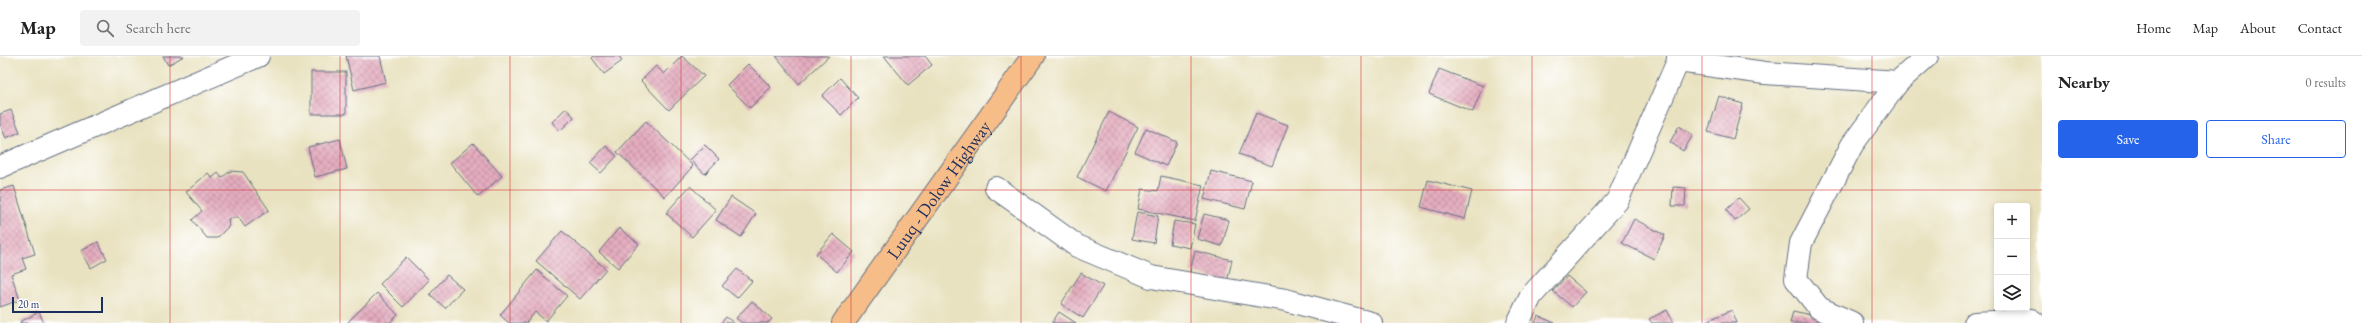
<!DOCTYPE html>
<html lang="en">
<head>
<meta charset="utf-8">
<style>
  body { margin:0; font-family:"EB Garamond",serif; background:#f2f2f2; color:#222 }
  .controls { position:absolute; right:12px; bottom:12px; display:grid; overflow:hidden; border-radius:4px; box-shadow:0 2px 6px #0003 }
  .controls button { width:36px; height:36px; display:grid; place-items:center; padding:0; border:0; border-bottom:1px solid #e0e0e0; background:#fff; color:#222; font:20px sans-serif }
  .scale { position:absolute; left:12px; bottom:10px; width:91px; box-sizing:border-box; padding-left:4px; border:2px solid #1b2f5e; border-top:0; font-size:11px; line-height:14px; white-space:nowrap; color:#1b2f5e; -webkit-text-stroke:3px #fff; paint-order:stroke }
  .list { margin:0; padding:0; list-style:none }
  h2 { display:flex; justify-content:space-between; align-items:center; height:52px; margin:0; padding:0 16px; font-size:17px }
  h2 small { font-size:13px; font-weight:400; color:#767676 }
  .actions { display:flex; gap:8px; padding:12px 16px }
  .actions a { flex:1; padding:9px 0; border:1px solid #2563eb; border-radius:4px; text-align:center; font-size:14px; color:#2563eb }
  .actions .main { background:#2563eb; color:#fff }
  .icon { flex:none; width:22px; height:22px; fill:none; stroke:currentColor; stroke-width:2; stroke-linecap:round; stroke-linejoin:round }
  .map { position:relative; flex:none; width:2042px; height:267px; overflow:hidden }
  header { display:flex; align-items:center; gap:24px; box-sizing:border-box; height:56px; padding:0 20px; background:#fff; border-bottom:1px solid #e0e0e0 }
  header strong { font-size:19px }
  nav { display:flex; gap:22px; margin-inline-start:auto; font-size:14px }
  .search { width:280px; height:36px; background:#f2f2f2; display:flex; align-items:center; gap:10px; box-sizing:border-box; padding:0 14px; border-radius:4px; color:#767676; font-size:15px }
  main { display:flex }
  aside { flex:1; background:#fff }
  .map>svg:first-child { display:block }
  .building { fill:url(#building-cross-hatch) }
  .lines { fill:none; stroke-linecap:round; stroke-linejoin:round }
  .minor-casing { stroke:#636e80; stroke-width:24 }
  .major-casing { stroke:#636e80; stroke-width:24 }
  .minor { stroke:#fff; stroke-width:22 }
  .major { stroke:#f7bd88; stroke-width:22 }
  .grid { fill:none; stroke:#d62828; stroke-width:1; stroke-opacity:0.55 }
  .labels { text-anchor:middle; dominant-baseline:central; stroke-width:3; stroke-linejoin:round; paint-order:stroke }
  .street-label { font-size:18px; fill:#1b2f5e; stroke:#fff }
</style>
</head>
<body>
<header>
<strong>Map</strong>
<div class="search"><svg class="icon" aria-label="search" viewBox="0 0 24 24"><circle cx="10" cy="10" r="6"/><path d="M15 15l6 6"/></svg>Search here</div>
<nav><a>Home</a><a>Map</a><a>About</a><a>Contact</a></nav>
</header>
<main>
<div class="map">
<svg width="2042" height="267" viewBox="0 0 2042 267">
  <defs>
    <pattern id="building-cross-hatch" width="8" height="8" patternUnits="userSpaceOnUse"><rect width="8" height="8" fill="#e5adbf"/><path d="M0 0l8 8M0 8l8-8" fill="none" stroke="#b98d9e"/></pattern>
  </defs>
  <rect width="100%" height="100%" fill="#fff"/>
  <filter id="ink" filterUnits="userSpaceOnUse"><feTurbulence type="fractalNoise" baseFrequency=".025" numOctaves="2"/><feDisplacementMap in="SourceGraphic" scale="8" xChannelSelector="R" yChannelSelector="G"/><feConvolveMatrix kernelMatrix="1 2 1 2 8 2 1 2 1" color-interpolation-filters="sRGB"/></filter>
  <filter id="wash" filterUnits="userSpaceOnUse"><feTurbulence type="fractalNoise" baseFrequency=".012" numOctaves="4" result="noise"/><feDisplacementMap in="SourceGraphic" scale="16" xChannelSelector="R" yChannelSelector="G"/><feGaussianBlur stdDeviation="0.9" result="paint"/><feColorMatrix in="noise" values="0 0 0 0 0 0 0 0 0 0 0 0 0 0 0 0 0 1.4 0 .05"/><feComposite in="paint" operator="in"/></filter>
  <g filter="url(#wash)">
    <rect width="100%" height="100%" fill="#e9e2c0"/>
    <g id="blocks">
      <g class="building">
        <polygon points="163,0 184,0 168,9"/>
        <polygon points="346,0 380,0 386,26 354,34"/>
        <polygon points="594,0 619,0 622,5 604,18 592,2"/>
        <polygon points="682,0 704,20 669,54 641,25 656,10 664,18"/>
        <polygon points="776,0 829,0 799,28"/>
        <polygon points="884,0 925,0 932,9 908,29"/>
        <polygon points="748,8 771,31 750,52 727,29"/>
        <polygon points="1439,13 1483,30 1473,56 1429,38"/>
        <rect x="311" y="16" width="35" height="42"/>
        <polygon points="840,22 858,42 841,59 822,40"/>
        <polygon points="1719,40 1743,48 1733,83 1708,76"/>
        <polygon points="566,52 574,61 560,75 552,66"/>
        <polygon points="11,54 20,76 6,82 0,68 0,58"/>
        <polygon points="1109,56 1138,71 1106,135 1077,121"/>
        <polygon points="1256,57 1288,69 1272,110 1239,98"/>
        <polygon points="646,65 693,110 665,141 617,96"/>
        <polygon points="1679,70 1693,79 1683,95 1670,86"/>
        <polygon points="1146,72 1177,86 1166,110 1135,96"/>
        <polygon points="340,83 347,113 315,121 308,91"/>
        <polygon points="473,87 502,120 478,141 450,107"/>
        <polygon points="705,89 719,103 705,118 690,104"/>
        <polygon points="606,90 617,100 601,117 590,107"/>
        <polygon points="230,115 243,116 269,154 245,171 238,161 228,163 229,170 217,182 207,182 192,164 202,155 186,136 208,117 212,122 218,117 222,122"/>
        <polygon points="1211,115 1252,125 1245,153 1204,143"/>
        <polygon points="1161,120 1203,129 1195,165 1138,153 1142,133 1158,135"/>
        <polygon points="1428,124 1472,135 1465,163 1421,151"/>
        <polygon points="14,130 35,198 22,202 26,213 11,218 20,244 0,251 0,134"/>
        <polygon points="690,130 716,154 692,181 666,157"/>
        <polygon points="1673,131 1686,132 1685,150 1672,150"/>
        <polygon points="731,141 756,158 741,181 716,164"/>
        <polygon points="1739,142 1749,153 1735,165 1726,154"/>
        <polygon points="1137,156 1158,160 1154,187 1132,183"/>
        <polygon points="1204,158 1229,164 1222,190 1197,183"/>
        <polygon points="1634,163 1665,179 1654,203 1622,187"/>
        <polygon points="1174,165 1195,168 1190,192 1170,188"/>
        <polygon points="619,172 639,188 618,212 599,196"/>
        <polygon points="562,175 606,213 580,243 536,205"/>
        <polygon points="833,178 854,196 837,216 816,198"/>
        <polygon points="98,186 107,203 91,212 81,195"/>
        <polygon points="1195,195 1232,204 1227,226 1190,216"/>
        <polygon points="406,201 429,224 403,251 380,228"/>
        <polygon points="737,213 752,225 737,242 722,230"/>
        <polygon points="537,214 567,240 546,265 535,256 526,267 509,267 500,259"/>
        <polygon points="1081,217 1103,230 1083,262 1061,248"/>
        <polygon points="447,219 463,233 445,252 430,238"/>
        <polygon points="1567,220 1586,236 1572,251 1553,235"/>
        <polygon points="377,237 398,259 389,267 347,267"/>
        <polygon points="752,245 772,263 768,267 742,267 736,262"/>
        <polygon points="1667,254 1674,267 1652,267 1649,263"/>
        <polygon points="1732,254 1737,267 1702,267"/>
        <polygon points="1793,255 1828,263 1827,267 1790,267"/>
        <polygon points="39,256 44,267 20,267 20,266"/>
        <polygon points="1059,256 1076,267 1052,267"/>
        <polygon points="1538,260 1555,267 1535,267"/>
        <polygon points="726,261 734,267 721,267"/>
      </g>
    </g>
  </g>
  <g filter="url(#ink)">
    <use href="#blocks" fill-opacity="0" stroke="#636e80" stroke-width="1"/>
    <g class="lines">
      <defs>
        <g id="minor">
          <polyline points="1678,5 1765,17 1898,26 1927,0"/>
          <polyline points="0,111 258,0"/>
          <polyline points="996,132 1077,190 1151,221 1286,244 1371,267"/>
          <polyline points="1518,267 1531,240 1617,145 1678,5 1678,0"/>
          <polyline points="1852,267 1819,252 1796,223 1801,187 1852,89 1898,26"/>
          <polyline points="1975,267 2031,264 2035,267"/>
        </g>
        <g id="major">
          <path id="s1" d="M843 267 1033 0"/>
        </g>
      </defs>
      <use href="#minor" class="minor-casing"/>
      <use href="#major" class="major-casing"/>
      <use href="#minor" class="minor"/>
      <use href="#major" class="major"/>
    </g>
  </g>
  <path class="grid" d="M170 0V267M340 0V267M510 0V267M681 0V267M851 0V267M1021 0V267M1191 0V267M1361 0V267M1532 0V267M1702 0V267M1872 0V267M0 134H2042"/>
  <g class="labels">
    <g class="street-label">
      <text stroke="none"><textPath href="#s1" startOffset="164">Luuq - Dolow Highway</textPath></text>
    </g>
  </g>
</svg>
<div class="controls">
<button>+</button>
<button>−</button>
<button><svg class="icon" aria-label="layers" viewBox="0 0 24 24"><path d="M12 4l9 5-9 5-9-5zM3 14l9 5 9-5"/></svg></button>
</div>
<div class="scale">20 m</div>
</div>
<aside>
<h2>Nearby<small>0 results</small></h2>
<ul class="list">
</ul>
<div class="actions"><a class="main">Save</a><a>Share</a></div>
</aside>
</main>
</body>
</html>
